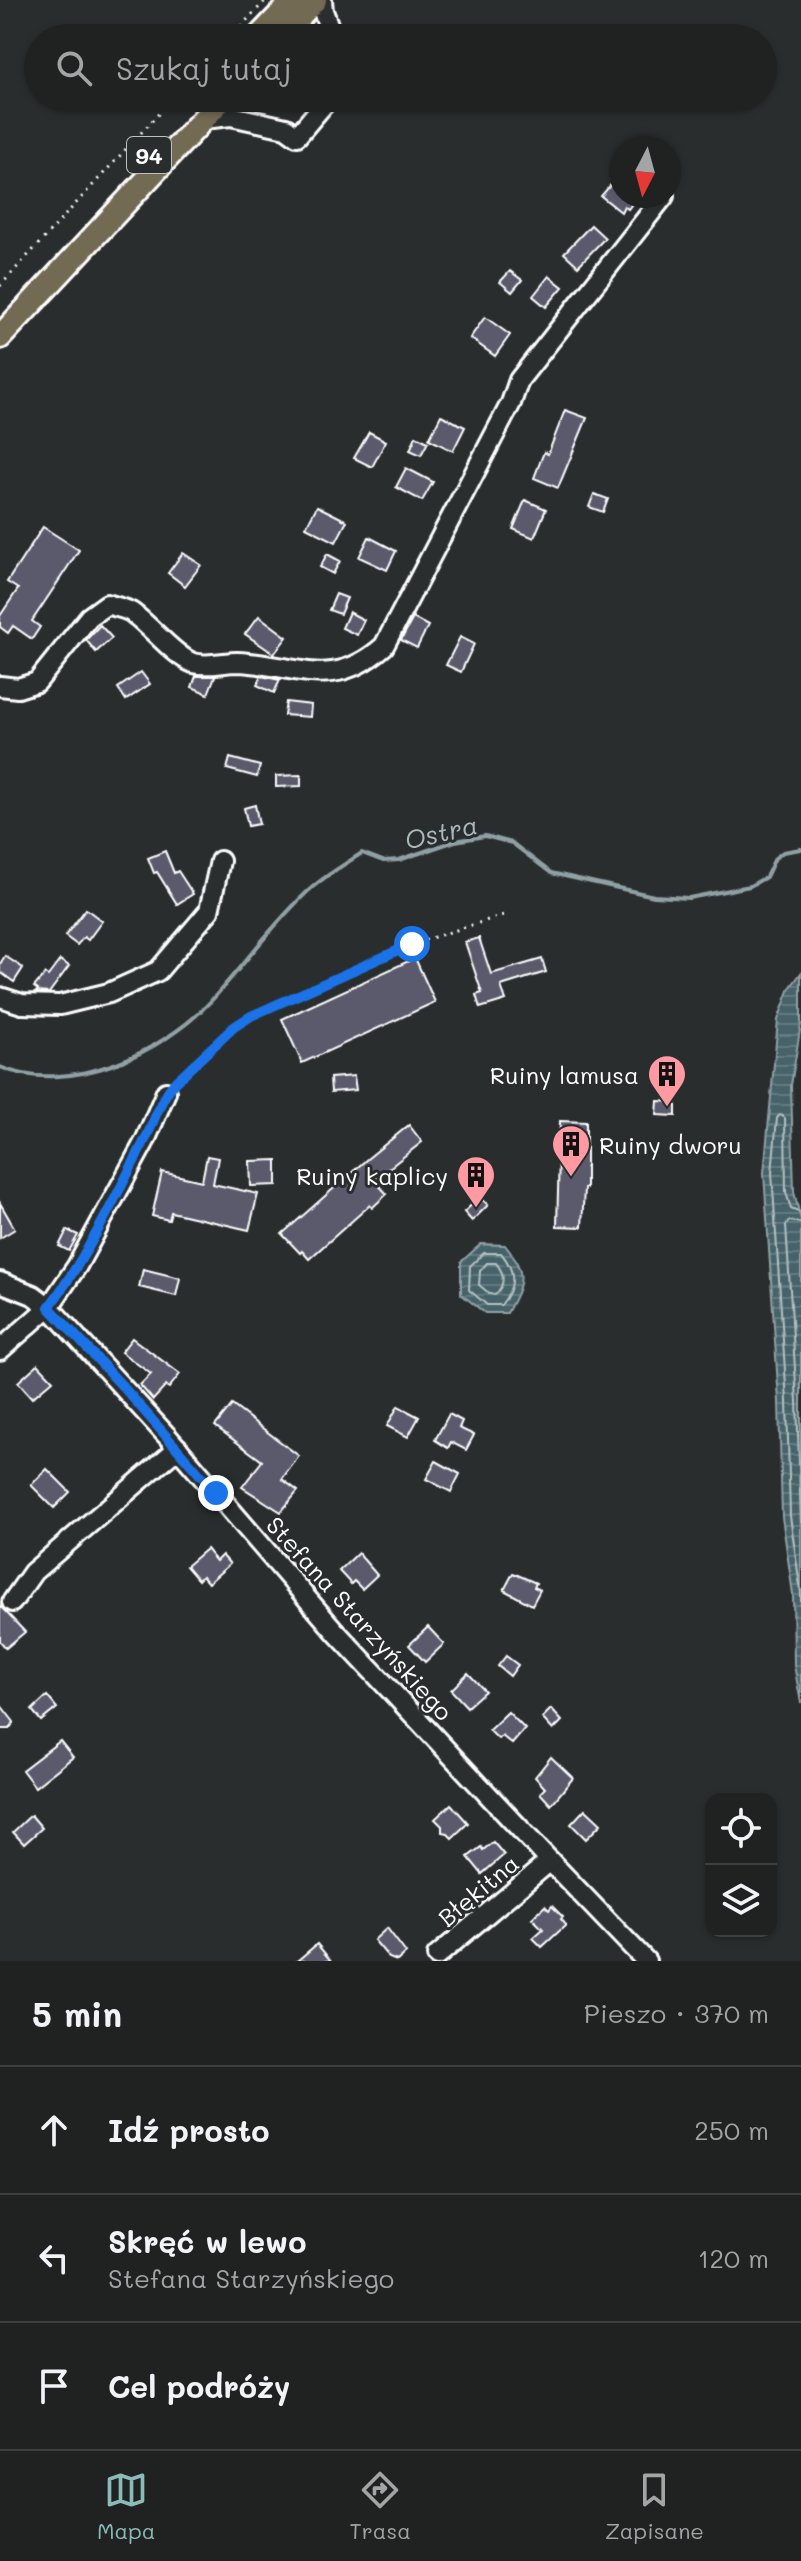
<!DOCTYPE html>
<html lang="pl">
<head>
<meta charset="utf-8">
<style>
  body { margin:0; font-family:Mali,sans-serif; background:#2d2f2f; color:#f1f3f6 }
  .controls { position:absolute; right:24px; bottom:24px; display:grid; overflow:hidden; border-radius:16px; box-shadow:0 2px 6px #0004 }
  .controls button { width:72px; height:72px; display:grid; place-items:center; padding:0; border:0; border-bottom:2px solid #3d3f40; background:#202222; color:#f1f3f6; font:40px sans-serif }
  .compass { position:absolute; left:609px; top:136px; width:72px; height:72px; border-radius:50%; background:#202222; box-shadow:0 2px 6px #0004; rotate:186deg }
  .stop { position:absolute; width:24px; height:24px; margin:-18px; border:6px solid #1a73e8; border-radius:50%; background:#fff }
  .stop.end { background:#1a73e8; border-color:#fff; box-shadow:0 2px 8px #0008 }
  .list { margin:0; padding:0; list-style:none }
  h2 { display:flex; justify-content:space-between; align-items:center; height:104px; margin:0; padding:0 32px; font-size:34px }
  h2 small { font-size:26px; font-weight:400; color:#a2a4a5 }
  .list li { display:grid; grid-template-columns:52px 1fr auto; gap:24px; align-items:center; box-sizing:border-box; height:128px; padding:0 32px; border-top:2px solid #3d3f40 }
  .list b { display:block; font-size:30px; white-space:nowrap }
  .list p { margin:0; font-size:26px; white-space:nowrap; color:#a2a4a5 }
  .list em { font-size:26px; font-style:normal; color:#a2a4a5 }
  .icon { flex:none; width:44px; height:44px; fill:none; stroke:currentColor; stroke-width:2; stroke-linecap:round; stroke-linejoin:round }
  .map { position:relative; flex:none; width:801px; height:1961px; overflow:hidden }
  .search { position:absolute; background:#202222; box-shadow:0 2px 6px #0004; left:24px; right:24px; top:24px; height:88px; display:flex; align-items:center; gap:20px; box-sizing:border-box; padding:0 28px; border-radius:44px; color:#a2a4a5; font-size:30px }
  .sheet { height:488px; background:#202222 }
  nav { display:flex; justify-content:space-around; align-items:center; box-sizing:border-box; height:112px; border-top:2px solid #3d3f40; background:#202222; font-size:22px; color:#a2a4a5 }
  nav a { display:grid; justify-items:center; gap:4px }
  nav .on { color:#8bbbb9 }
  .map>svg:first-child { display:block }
  .water { fill:url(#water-rules); stroke:#90a1a6; stroke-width:2 }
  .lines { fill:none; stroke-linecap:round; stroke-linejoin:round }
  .shore { stroke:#b5c1c3; stroke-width:2 }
  .stream { stroke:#90a1a6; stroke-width:4 }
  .building { fill:#5a5a6c; stroke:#fff; stroke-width:2 }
  .minor-casing { stroke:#fff; stroke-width:24 }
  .major-casing { stroke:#fff; stroke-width:28 }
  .path { stroke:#fff; stroke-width:3; stroke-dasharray:2 6; stroke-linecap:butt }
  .minor { stroke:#2a2d2e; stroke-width:18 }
  .major { stroke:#736b52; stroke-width:22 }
  .route { stroke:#1a73e8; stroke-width:10 }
  .labels { text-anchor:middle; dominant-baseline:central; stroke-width:6; stroke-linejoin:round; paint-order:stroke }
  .shield { fill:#2a2d2e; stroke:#bfc0c0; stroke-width:2 }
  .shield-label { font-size:22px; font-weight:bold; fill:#fff }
  .poi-label { font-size:24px; fill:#fff; stroke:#2a2d2e; text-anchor:end }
  .street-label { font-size:24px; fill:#fff; stroke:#2a2d2e }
  .water-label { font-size:26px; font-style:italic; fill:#acb9bc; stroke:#2a2d2e }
</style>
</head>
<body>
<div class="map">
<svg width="801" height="1961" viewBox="0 0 801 1961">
  <defs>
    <pattern id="water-rules" width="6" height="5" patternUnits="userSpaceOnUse" patternTransform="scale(2)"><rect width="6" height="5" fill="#46636a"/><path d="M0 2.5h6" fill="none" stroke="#627a80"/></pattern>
  </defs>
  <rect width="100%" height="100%" fill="#2a2d2e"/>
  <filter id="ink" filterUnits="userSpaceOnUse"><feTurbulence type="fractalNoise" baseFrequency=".0125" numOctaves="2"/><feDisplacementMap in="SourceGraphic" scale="16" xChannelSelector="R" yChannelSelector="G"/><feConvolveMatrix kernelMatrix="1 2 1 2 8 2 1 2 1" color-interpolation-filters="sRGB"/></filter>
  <g filter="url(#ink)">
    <g class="water">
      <polygon points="801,973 801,1024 791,1085 794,1192 801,1220 801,1703 794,1665 793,1594 782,1517 779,1402 764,1173 778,1020 790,988"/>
      <path d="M481 1244 505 1245C527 1273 524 1282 507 1313H485L461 1294V1262Z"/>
    </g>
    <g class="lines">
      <g class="shore">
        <polyline points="801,1213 791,1209 786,1192 785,1118 780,1115 777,1118 772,1173 787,1401 790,1516 801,1593 801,1642"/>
        <polyline points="801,1223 789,1221 786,1225 797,1401 801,1526"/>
        <path d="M484 1253H501C516 1271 516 1286 501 1305H487L469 1290 470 1266Z"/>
        <path d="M487 1263H496C505 1274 505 1285 495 1295L490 1294 479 1285 480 1271Z"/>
      </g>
      <path class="stream" d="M0 1067C69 1096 162 1053 210 1002 242 967 269 929 303 896 320 879 342 866 362 853L383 861 399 860 455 841 485 836 512 843 551 873 654 896 689 898 750 886 766 877 775 858 783 852 801 849"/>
    </g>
    <g class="building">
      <polygon points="621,173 621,196 638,196 628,209 624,206 621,212 601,196"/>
      <polygon points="591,225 605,238 578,266 564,253"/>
      <polygon points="510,271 522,280 512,292 500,282"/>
      <polygon points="549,276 563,287 546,307 533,296"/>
      <polygon points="485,317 510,335 495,356 470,338"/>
      <polygon points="565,410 587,418 558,488 534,478 544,452 548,454"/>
      <polygon points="441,415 465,427 453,451 429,439"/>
      <polygon points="369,432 386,441 372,467 354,458"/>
      <polygon points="416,436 428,442 421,455 410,450"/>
      <polygon points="406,468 433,482 422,501 396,487"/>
      <polygon points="594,494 608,499 603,512 589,507"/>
      <polygon points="525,500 546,509 534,538 513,529"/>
      <polygon points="317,506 347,521 336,542 306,527"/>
      <polygon points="43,527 79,550 32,621 40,627 32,639 13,626 8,633 0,627 0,616 18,589 7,582"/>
      <polygon points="369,537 396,551 387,570 359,557"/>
      <polygon points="183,553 201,565 185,586 168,573"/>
      <polygon points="327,554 340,561 333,574 320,567"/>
      <polygon points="336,594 347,598 340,614 329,610"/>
      <polygon points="349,612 364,620 357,635 342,628"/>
      <polygon points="259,616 287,637 274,654 245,634"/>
      <polygon points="413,618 428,626 417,648 401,640"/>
      <polygon points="100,625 112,638 96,652 86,640"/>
      <polygon points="460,637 474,644 461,672 446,665"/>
      <polygon points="141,672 150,684 126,700 118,688"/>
      <polygon points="196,676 215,676 208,694 192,687"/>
      <polygon points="261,676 280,680 274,693 257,685"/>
      <polygon points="286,702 311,705 310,717 284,715"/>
      <polygon points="230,758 260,766 257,777 227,769"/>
      <polygon points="301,775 301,786 276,787 276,776"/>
      <polygon points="255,805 259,824 248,826 244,808"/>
      <polygon points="165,851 174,873 178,871 193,894 177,904 157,872 154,873 148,858"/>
      <polygon points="86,909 102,921 88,940 84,937 77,945 65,936"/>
      <polygon points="479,938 491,974 542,959 546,972 501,986 506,1000 480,1008 476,995 482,993 465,942"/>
      <polygon points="5,956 23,968 14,982 0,972 0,964"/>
      <polygon points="415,958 435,1002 302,1063 282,1019"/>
      <polygon points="60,960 69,966 49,993 36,992 38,990 34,987 45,974 48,976"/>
      <polygon points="354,1076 356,1090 331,1092 330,1078"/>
      <polygon points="658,1101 676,1102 676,1116 657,1115"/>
      <polygon points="560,1121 586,1122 586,1188 584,1188 582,1227 557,1226"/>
      <polygon points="409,1125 422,1142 374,1180 387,1194 372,1208 370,1205 309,1259 302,1251 300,1253 282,1234 367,1159"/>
      <polygon points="207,1156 218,1158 213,1184 258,1194 249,1230 171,1212 169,1220 152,1216 162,1172 202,1181"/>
      <polygon points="277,1160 277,1185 251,1186 250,1161"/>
      <polygon points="480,1197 488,1205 472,1221 464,1212"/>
      <polygon points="0,1203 15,1229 0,1238"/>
      <polygon points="67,1230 78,1235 69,1251 59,1246"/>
      <polygon points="143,1269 180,1278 176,1296 139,1287"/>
      <polygon points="132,1338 180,1374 169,1388 166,1386 153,1400 140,1385 151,1374 121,1352"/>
      <polygon points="38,1364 53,1380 32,1398 18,1382"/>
      <polygon points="232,1405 299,1456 282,1479 298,1491 281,1512 242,1487 262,1461 215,1426"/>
      <polygon points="398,1406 419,1417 408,1437 387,1426"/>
      <polygon points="449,1414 462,1421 459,1428 474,1435 466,1450 451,1442 448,1448 435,1440"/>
      <polygon points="436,1461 460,1474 451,1492 426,1479"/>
      <polygon points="47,1469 70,1492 54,1508 31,1485"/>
      <polygon points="206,1549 216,1561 222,1555 230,1564 208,1583 202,1576 198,1580 186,1566"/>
      <polygon points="358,1553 377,1575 362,1589 354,1581 351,1584 339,1571"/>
      <polygon points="513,1573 536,1583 534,1587 540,1590 532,1605 504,1590"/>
      <polygon points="0,1606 25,1632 6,1648 0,1641"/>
      <polygon points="428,1627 444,1644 425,1662 409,1645"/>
      <polygon points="506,1656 518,1665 510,1676 498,1666"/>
      <polygon points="468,1673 485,1691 467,1707 451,1690"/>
      <polygon points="47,1696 57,1708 41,1721 32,1710"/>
      <polygon points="0,1704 14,1722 10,1729 0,1729"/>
      <polygon points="551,1709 562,1721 553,1730 542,1718"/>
      <polygon points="508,1712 525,1729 512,1744 502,1736 498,1739 489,1730"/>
      <polygon points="60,1741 73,1757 35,1787 22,1770"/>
      <polygon points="551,1757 573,1778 551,1805 540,1793 545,1788 535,1777"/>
      <polygon points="451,1804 468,1823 452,1838 447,1833 442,1832 442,1826 435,1819"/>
      <polygon points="585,1809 601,1824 586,1839 571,1824"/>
      <polygon points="31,1815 42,1828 24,1844 13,1832"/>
      <polygon points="493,1842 504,1855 482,1874 468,1857 481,1847 483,1850"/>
      <polygon points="545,1906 549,1910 552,1906 563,1917 561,1919 566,1925 542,1947 533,1938 543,1929 532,1918"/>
      <polygon points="387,1928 406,1953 397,1961 389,1958 374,1940"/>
      <polygon points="317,1944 331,1961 297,1961"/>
    </g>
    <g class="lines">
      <defs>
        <g id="minor">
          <polyline points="322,0 323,11 333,38"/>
          <polyline points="203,119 231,116 286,128 297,136 329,98"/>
          <path d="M0 686 18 688 37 682 89 617 107 604C115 607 124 608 131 612 149 624 174 656 193 663 208 667 223 662 237 662 297 664 331 693 384 646L511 403 519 380 664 196"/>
          <polyline points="0,997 22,1004 60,1005 109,993 158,971 209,911 220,861"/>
          <polyline points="0,1282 33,1295 49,1307 168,1437 335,1631 550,1861 646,1961"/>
          <polyline points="0,1350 49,1307 77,1266 145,1141 166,1092"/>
          <polyline points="12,1602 33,1572 178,1448"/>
          <polyline points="437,1956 550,1861"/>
        </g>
        <g id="major">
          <polyline points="258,38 294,0"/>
          <polyline points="279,38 315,0"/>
          <polyline points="0,337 223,98"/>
        </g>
      </defs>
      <use href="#minor" class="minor-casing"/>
      <use href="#major" class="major-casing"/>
      <g class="path">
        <polyline points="230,38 266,0"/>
        <polyline points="0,286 173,98"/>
        <polyline points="177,1080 234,1027 251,1016 412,944 507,914"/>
      </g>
      <use href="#minor" class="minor"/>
      <use href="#major" class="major"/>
    </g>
  </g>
  <g class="lines" filter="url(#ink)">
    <path class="route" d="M216 1493 125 1389 49 1307C86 1258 116 1197 144 1142 155 1121 159 1100 175 1082L234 1027 251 1016 412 944"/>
  </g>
  <defs>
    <symbol id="building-pin" viewBox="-11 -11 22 30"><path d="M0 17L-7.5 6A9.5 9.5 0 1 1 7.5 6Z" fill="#ff9aa2" stroke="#2a2d2e"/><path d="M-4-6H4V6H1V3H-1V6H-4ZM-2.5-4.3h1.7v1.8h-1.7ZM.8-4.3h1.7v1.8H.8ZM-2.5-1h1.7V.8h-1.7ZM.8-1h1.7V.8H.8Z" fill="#111"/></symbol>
  </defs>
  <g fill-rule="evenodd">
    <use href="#building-pin" x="645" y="1052" width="44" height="60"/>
    <use href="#building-pin" x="549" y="1122" width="44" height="60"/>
    <use href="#building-pin" x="454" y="1153" width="44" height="60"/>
  </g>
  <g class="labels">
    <rect class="shield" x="127" y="137" width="44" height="36" rx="6"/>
    <g class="shield-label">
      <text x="149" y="155">94</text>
    </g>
    <g class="poi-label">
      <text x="639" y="1074">Ruiny lamusa</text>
      <text x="599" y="1144" text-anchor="start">Ruiny dworu</text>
      <text x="448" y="1175">Ruiny kaplicy</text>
    </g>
    <g class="street-label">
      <text transform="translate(360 1618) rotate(48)">Stefana Starzyńskiego</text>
      <text transform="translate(478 1890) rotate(-40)">Błękitna</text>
    </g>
    <g class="water-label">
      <text transform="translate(441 832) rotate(-13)">Ostra</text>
    </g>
  </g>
</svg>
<div class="controls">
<button><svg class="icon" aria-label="locate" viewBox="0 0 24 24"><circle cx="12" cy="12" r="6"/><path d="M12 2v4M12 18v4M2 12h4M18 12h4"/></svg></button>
<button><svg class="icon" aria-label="layers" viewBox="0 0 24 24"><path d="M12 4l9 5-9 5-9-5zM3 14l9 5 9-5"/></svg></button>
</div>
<svg class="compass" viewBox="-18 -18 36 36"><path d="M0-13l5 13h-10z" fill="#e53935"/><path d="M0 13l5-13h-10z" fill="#a2a4a5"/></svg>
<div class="stop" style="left:412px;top:944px"></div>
<div class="stop end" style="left:216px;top:1493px"></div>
<div class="search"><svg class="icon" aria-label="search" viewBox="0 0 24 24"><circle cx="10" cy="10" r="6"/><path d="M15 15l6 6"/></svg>Szukaj tutaj</div>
</div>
<section class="sheet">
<h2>5 min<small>Pieszo · 370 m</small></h2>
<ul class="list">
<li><svg class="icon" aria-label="ahead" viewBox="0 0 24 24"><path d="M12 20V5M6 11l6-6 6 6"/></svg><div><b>Idź prosto</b></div><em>250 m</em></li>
<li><svg class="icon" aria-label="left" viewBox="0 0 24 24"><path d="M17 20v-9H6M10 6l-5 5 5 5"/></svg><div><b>Skręć w lewo</b><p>Stefana Starzyńskiego</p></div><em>120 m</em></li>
<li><svg class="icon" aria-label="arrive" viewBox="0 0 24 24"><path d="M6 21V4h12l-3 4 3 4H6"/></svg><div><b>Cel podróży</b></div></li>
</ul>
</section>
<nav>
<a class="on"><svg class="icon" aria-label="map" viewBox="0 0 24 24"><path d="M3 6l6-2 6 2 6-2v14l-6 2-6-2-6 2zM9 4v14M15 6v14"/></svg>Mapa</a>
<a><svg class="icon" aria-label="directions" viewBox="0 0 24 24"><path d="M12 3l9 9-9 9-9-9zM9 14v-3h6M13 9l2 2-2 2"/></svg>Trasa</a>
<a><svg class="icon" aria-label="saved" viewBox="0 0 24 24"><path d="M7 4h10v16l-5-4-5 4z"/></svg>Zapisane</a>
</nav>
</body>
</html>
